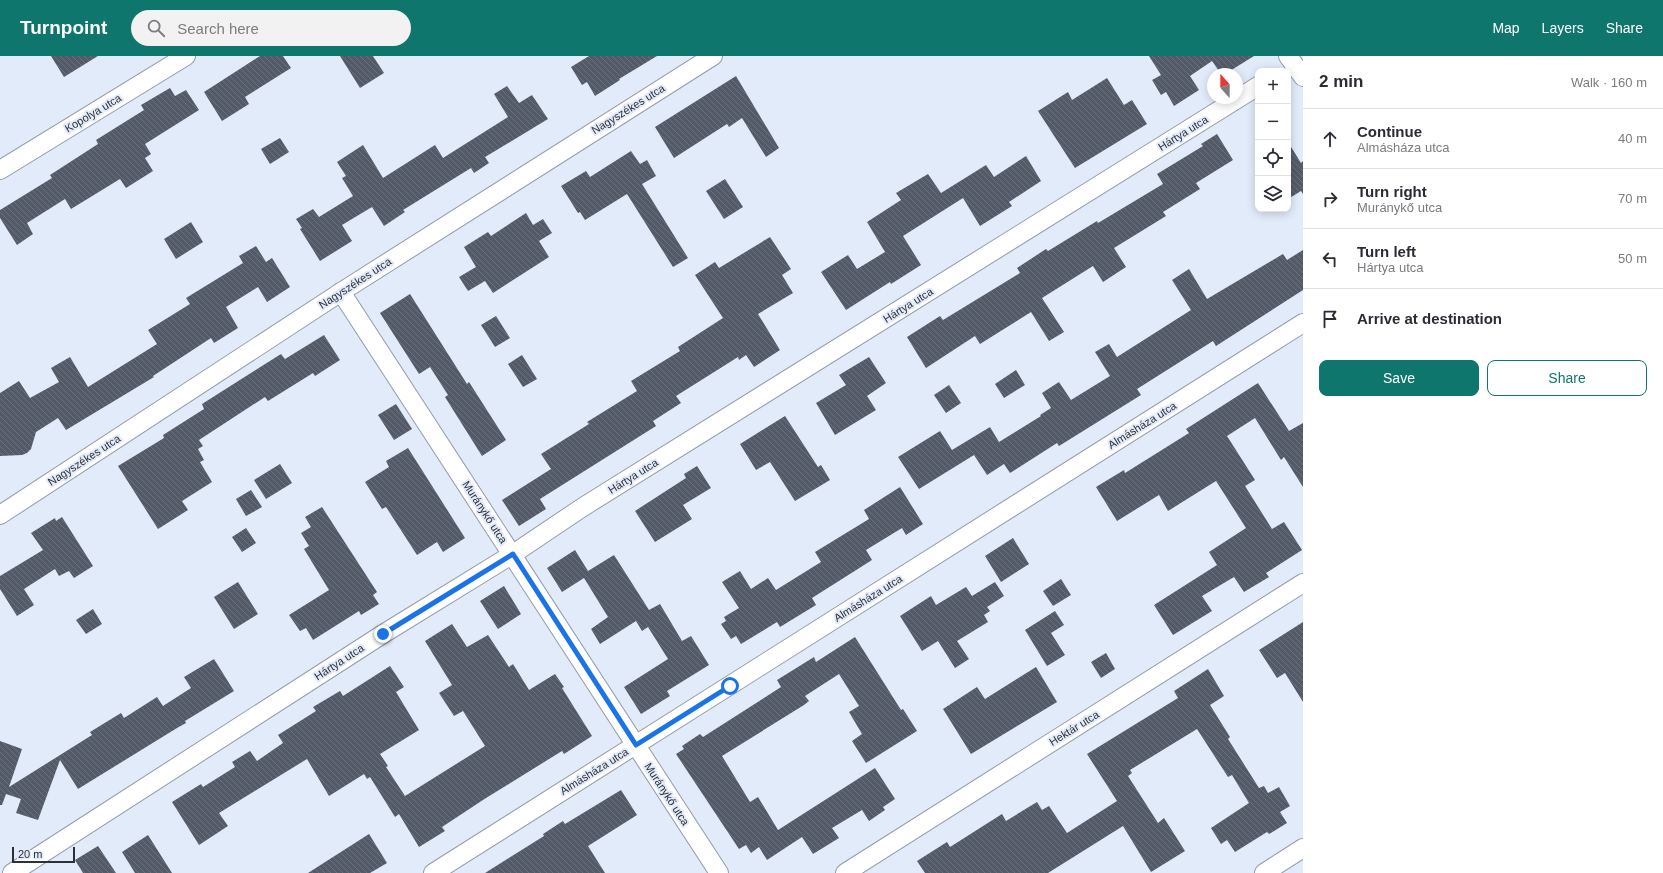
<!DOCTYPE html>
<html lang="en">
<head>
<meta charset="utf-8">
<style>
  body { margin:0; font-family:Helvetica,sans-serif; background:#f2f2f3; color:#2b2b33 }
  .controls { position:absolute; right:12px; top:12px; display:grid; overflow:hidden; border-radius:8px; box-shadow:0 2px 10px #0003 }
  .controls button { width:36px; height:36px; display:grid; place-items:center; padding:0; border:0; border-bottom:1px solid #e1e1e2; background:#fff; color:#2b2b33; font:20px sans-serif }
  .compass { position:absolute; left:1207px; top:12px; width:36px; height:36px; border-radius:50%; background:#fff; box-shadow:0 2px 10px #0003; rotate:339deg }
  .scale { position:absolute; left:12px; bottom:10px; width:63px; box-sizing:border-box; padding-left:4px; border:2px solid #2d3036; border-top:0; font-size:11px; line-height:14px; white-space:nowrap; color:#2d3036; -webkit-text-stroke:3px #e2ebfa; paint-order:stroke }
  .stop { position:absolute; width:12px; height:12px; margin:-9px; border:3px solid #1a73e8; border-radius:50%; background:#fff }
  .stop.end { background:#1a73e8; border-color:#fff; box-shadow:0 1px 4px #0008 }
  .list { margin:0; padding:0; list-style:none }
  h2 { display:flex; justify-content:space-between; align-items:center; height:52px; margin:0; padding:0 16px; font-size:17px }
  h2 small { font-size:13px; font-weight:400; color:#7c7c81 }
  .list li { display:grid; grid-template-columns:26px 1fr auto; gap:12px; align-items:center; box-sizing:border-box; height:60px; padding:0 16px; border-top:1px solid #e1e1e2 }
  .list b { display:block; font-size:15px; white-space:nowrap }
  .list p { margin:0; font-size:13px; white-space:nowrap; color:#7c7c81 }
  .list em { font-size:13px; font-style:normal; color:#7c7c81 }
  .actions { display:flex; gap:8px; padding:12px 16px }
  .actions a { flex:1; padding:9px 0; border:1px solid #0f766e; border-radius:8px; text-align:center; font-size:14px; color:#0f766e }
  .actions .main { background:#0f766e; color:#fff }
  .icon { flex:none; width:22px; height:22px; fill:none; stroke:currentColor; stroke-width:2; stroke-linecap:round; stroke-linejoin:round }
  .map { position:relative; flex:none; width:1303px; height:817px; overflow:hidden }
  header { display:flex; align-items:center; gap:24px; box-sizing:border-box; height:56px; padding:0 20px; background:#0f766e; color:#fff }
  header strong { font-size:19px }
  nav { display:flex; gap:22px; margin-inline-start:auto; font-size:14px }
  .search { width:280px; height:36px; background:#f2f2f3; display:flex; align-items:center; gap:10px; box-sizing:border-box; padding:0 14px; border-radius:22px; color:#7c7c81; font-size:15px }
  main { display:flex }
  aside { flex:1; background:#fff }
  .map>svg:first-child { display:block }
  .building { fill:url(#building-back-hatch) }
  .lines { fill:none; stroke-linecap:round; stroke-linejoin:round }
  .street-casing { stroke:#939ba9; stroke-width:20 }
  .street { stroke:#fff; stroke-width:18 }
  .route { stroke:#1a73e8; stroke-width:5 }
  .labels { text-anchor:middle; dominant-baseline:central; stroke-width:4; stroke-linejoin:round; paint-order:stroke }
  .street-label { font-size:11px; fill:#2d3036; stroke:#e2ebfa }
</style>
</head>
<body>
<header>
<strong>Turnpoint</strong>
<div class="search"><svg class="icon" aria-label="search" viewBox="0 0 24 24"><circle cx="10" cy="10" r="6"/><path d="M15 15l6 6"/></svg>Search here</div>
<nav><a>Map</a><a>Layers</a><a>Share</a></nav>
</header>
<main>
<div class="map">
<svg width="1303" height="817" viewBox="0 0 1303 817">
  <defs>
    <pattern id="building-back-hatch" width="6" height="6" patternUnits="userSpaceOnUse"><rect width="6" height="6" fill="#545b68"/><path d="M-1 5l2 2M0 0l6 6M5-1l2 2" fill="none" stroke="#6a6f7a"/></pattern>
  </defs>
  <rect width="100%" height="100%" fill="#e2ebfa"/>
  <g class="building">
    <polygon points="51,0 98,0 64,21"/>
    <polygon points="260,0 283,0 291,12 245,41 249,48 222,65 204,36"/>
    <polygon points="340,0 373,0 384,17 360,32"/>
    <polygon points="589,0 657,0 619,23 620,24 595,40 587,26 582,29 571,11"/>
    <polygon points="1149,0 1254,0 1225,18 1221,18 1212,5 1190,20 1199,34 1174,50 1166,36 1161,39 1152,24 1161,19"/>
    <polygon points="736,20 779,92 766,101 742,62 729,71 727,68 674,102 655,71"/>
    <polygon points="1107,22 1124,49 1132,44 1147,68 1075,112 1038,55 1068,36 1072,44"/>
    <polygon points="507,30 519,47 532,39 548,63 485,101 489,107 474,117 471,112 403,154 405,156 384,170 372,151 342,169 352,185 320,205 300,173 302,172 296,163 313,153 319,161 353,140 342,122 346,120 337,106 363,89 383,122 435,89 443,102 508,61 494,38"/>
    <polygon points="170,32 175,40 186,34 199,54 145,88 151,98 145,102 153,115 126,132 120,123 71,153 65,143 27,167 33,178 17,189 0,162 0,154 52,122 50,119 98,88 96,84 144,54 141,49"/>
    <polygon points="1217,78 1233,104 1196,127 1200,133 1163,156 1166,160 1114,192 1126,211 1103,226 1093,210 1042,242 1064,276 1049,285 1031,256 980,288 975,280 926,312 907,281 940,260 943,264 1020,217 1017,212 1046,193 1048,195 1097,165 1098,167 1163,128 1157,118 1203,90 1201,88"/>
    <polygon points="1288,79 1291,84 1288,86 1301,107 1303,105 1303,138 1301,135 1288,143"/>
    <polygon points="280,82 289,96 270,108 261,93"/>
    <polygon points="631,95 640,108 647,104 656,120 642,128 688,202 673,211 627,138 585,164 580,156 578,157 561,130 586,115 590,121"/>
    <polygon points="1026,100 1041,125 1009,146 1012,150 980,170 963,142 903,180 921,209 891,228 890,226 846,254 821,216 848,199 857,213 885,196 867,166 901,144 896,137 928,118 941,137 986,109 994,121"/>
    <polygon points="725,123 743,151 724,163 706,135"/>
    <polygon points="526,157 533,169 543,163 552,177 539,185 549,201 493,237 485,225 468,235 459,221 476,211 464,191 488,176 491,180"/>
    <polygon points="191,166 203,186 176,203 164,183"/>
    <polygon points="770,181 791,213 782,219 793,237 758,258 780,294 754,311 746,299 739,304 738,301 676,340 681,347 653,365 656,370 540,443 546,453 519,470 502,444 551,413 541,398 589,368 587,366 637,335 631,325 680,295 678,291 723,262 695,219 715,206 719,212"/>
    <polygon points="256,190 266,206 272,202 290,231 267,246 258,231 226,251 238,272 214,287 211,282 153,320 154,321 66,374 58,362 36,376 31,393 27,397 22,399 0,400 0,337 19,325 30,342 59,326 51,312 70,301 88,331 157,288 148,274 190,248 186,242 243,207 239,200"/>
    <polygon points="1303,194 1303,234 1216,290 1213,285 1137,333 1141,339 1059,390 1057,387 1010,417 1004,408 987,419 974,399 919,433 898,401 940,375 952,394 990,371 999,386 1041,360 1040,359 1051,352 1042,337 1059,326 1071,344 1110,320 1095,296 1109,288 1117,301 1191,254 1172,224 1189,213 1207,243 1283,198 1287,204"/>
    <polygon points="410,238 467,328 469,326 506,384 482,400 445,341 448,339 430,311 419,318 380,257"/>
    <polygon points="496,260 510,282 495,291 481,269"/>
    <polygon points="324,279 340,304 315,320 313,317 268,345 265,341 199,384 203,390 198,393 204,404 200,406 212,426 182,445 188,454 158,473 118,410 164,382 163,379 204,353 202,348 281,298 285,303"/>
    <polygon points="522,299 537,323 523,331 508,308"/>
    <polygon points="869,301 886,327 867,340 876,354 835,379 816,347 846,329 839,319"/>
    <polygon points="1016,314 1025,329 1004,342 995,328"/>
    <polygon points="1258,327 1289,375 1303,367 1303,431 1284,401 1281,404 1255,362 1227,380 1255,424 1245,430 1272,473 1284,466 1302,494 1266,517 1269,521 1244,536 1234,521 1202,540 1212,555 1173,579 1154,549 1217,509 1209,496 1246,472 1216,425 1168,455 1159,439 1117,465 1096,431 1124,414 1125,417 1189,377 1186,373"/>
    <polygon points="949,329 961,347 946,357 934,339"/>
    <polygon points="396,348 412,373 394,384 378,359"/>
    <polygon points="785,360 818,411 821,409 830,424 795,445 770,406 756,414 740,388"/>
    <polygon points="408,392 465,482 443,496 437,486 417,499 386,451 382,453 365,426 389,411 386,405"/>
    <polygon points="280,408 292,427 266,443 254,424"/>
    <polygon points="697,410 711,432 683,449 692,463 655,486 635,455 686,422 684,418"/>
    <polygon points="900,431 923,468 906,479 902,472 866,494 872,504 812,542 816,549 780,571 777,566 741,588 736,580 731,583 721,568 726,565 724,561 739,552 722,526 740,515 751,533 768,522 776,534 821,506 815,496 869,463 864,454"/>
    <polygon points="251,434 262,451 246,460 236,443"/>
    <polygon points="322,451 377,536 373,539 379,548 361,559 359,555 313,584 306,572 300,575 289,559 329,534 304,493 309,490 301,477 311,471 305,461"/>
    <polygon points="62,461 93,510 74,522 69,515 59,520 55,513 24,533 34,549 17,560 0,533 0,520 43,494 31,477 55,462 56,465"/>
    <polygon points="246,472 256,487 242,496 232,481"/>
    <polygon points="1013,482 1029,508 1001,526 985,500"/>
    <polygon points="575,494 588,515 614,499 649,554 660,548 682,585 691,580 709,609 667,635 670,640 641,658 624,631 668,603 648,571 642,575 636,565 600,588 591,573 608,561 584,522 562,536 547,512"/>
    <polygon points="1061,523 1071,539 1053,550 1043,535"/>
    <polygon points="238,526 258,558 234,573 214,541"/>
    <polygon points="995,526 1004,540 987,551 990,555 984,559 988,566 957,585 969,603 955,612 938,585 922,595 900,560 931,540 936,549 966,531 972,540"/>
    <polygon points="504,530 521,558 498,573 480,545"/>
    <polygon points="93,553 102,568 86,578 76,564"/>
    <polygon points="1055,555 1064,569 1051,577 1065,599 1047,610 1025,574"/>
    <polygon points="1303,566 1303,646 1285,617 1277,622 1259,594"/>
    <polygon points="452,568 467,591 488,579 509,611 513,608 529,634 555,618 564,631 562,632 592,680 564,698 562,695 486,742 442,771 445,775 419,791 399,758 395,761 370,721 367,723 364,718 329,740 307,703 219,757 228,770 199,789 172,746 201,728 203,731 235,711 232,706 250,695 257,705 283,687 278,679 316,655 313,651 340,635 343,640 390,610 404,631 396,636 419,674 380,698 388,710 386,711 405,740 485,690 463,655 454,660 439,637 452,629 425,585"/>
    <polygon points="855,581 901,654 903,653 917,675 866,707 852,685 862,678 849,656 859,650 839,618 805,640 809,645 804,649 722,700 750,746 758,741 778,774 875,712 895,743 883,751 885,754 869,765 862,754 832,772 839,782 813,798 802,781 767,804 759,791 751,797 746,789 739,793 676,698 684,693 682,690 700,678 703,681 781,631 777,624 814,601 816,606"/>
    <polygon points="1106,597 1115,613 1101,622 1091,606"/>
    <polygon points="214,603 234,635 185,665 186,667 177,672 78,733 60,704 38,764 16,757 21,743 6,738 2,749 0,749 0,685 22,693 9,731 92,679 90,676 121,657 124,662 157,641 163,650 191,632 184,621"/>
    <polygon points="1036,611 1057,646 971,698 943,653 977,631 985,643"/>
    <polygon points="1208,613 1224,640 1210,649 1230,681 1228,683 1259,732 1264,730 1268,737 1279,731 1290,750 1280,756 1287,767 1269,778 1267,776 1235,796 1227,784 1221,788 1211,772 1249,747 1232,719 1228,721 1197,673 1130,714 1132,717 1128,720 1158,767 1164,762 1185,795 1151,816 1123,770 1048,817 925,817 917,805 947,786 950,791 1002,758 1006,765 1037,746 1042,754 1049,750 1067,777 1117,745 1087,698 1178,642 1174,635"/>
    <polygon points="621,734 637,759 588,790 605,817 485,817 544,780 543,778 563,765 565,768"/>
    <polygon points="369,778 387,807 370,817 308,817"/>
    <polygon points="148,779 172,817 135,817 122,796"/>
    <polygon points="98,790 116,817 83,817 75,804"/>
  </g>
  <g class="lines">
    <defs>
      <g id="street">
        <polyline points="1288,0 1303,21"/>
        <polyline points="0,114 186,0"/>
        <polyline points="341,236 719,817"/>
        <polyline points="0,459 341,236 713,0"/>
        <polyline points="12,817 383,578 513,498 583,451 1258,30"/>
        <polyline points="433,817 1303,267"/>
        <polyline points="845,817 1303,527"/>
        <polyline points="1264,817 1303,792"/>
      </g>
    </defs>
    <use href="#street" class="street-casing"/>
    <use href="#street" class="street"/>
  </g>
  <g class="lines">
    <polyline class="route" points="383,578 513,498 636,689 730,630"/>
  </g>
  <g class="labels">
    <g class="street-label">
      <text transform="translate(628 53) rotate(-32)">Nagyszékes utca</text>
      <text transform="translate(93 57) rotate(-31)">Kopolya utca</text>
      <text transform="translate(1183 77) rotate(-32)">Hártya utca</text>
      <text transform="translate(355 227) rotate(-33)">Nagyszékes utca</text>
      <text transform="translate(908 249) rotate(-32)">Hártya utca</text>
      <text transform="translate(1142 369) rotate(-32)">Almásháza utca</text>
      <text transform="translate(84 404) rotate(-33)">Nagyszékes utca</text>
      <text transform="translate(633 420) rotate(-32)">Hártya utca</text>
      <text transform="translate(485 456) rotate(57)">Muránykő utca</text>
      <text transform="translate(868 542) rotate(-32)">Almásháza utca</text>
      <text transform="translate(339 606) rotate(-33)">Hártya utca</text>
      <text transform="translate(1074 672) rotate(-32)">Hektár utca</text>
      <text transform="translate(594 715) rotate(-32)">Almásháza utca</text>
      <text transform="translate(667 738) rotate(57)">Muránykő utca</text>
    </g>
  </g>
</svg>
<div class="controls">
<button>+</button>
<button>−</button>
<button><svg class="icon" aria-label="locate" viewBox="0 0 24 24"><circle cx="12" cy="12" r="6"/><path d="M12 2v4M12 18v4M2 12h4M18 12h4"/></svg></button>
<button><svg class="icon" aria-label="layers" viewBox="0 0 24 24"><path d="M12 4l9 5-9 5-9-5zM3 14l9 5 9-5"/></svg></button>
</div>
<svg class="compass" viewBox="-18 -18 36 36"><path d="M0-13l5 13h-10z" fill="#e53935"/><path d="M0 13l5-13h-10z" fill="#7c7c81"/></svg>
<div class="scale">20 m</div>
<div class="stop" style="left:730px;top:630px"></div>
<div class="stop end" style="left:383px;top:578px"></div>
</div>
<aside>
<h2>2 min<small>Walk · 160 m</small></h2>
<ul class="list">
<li><svg class="icon" aria-label="ahead" viewBox="0 0 24 24"><path d="M12 20V5M6 11l6-6 6 6"/></svg><div><b>Continue</b><p>Almásháza utca</p></div><em>40 m</em></li>
<li><svg class="icon" aria-label="right" viewBox="0 0 24 24"><path d="M7 20v-9h11M14 6l5 5-5 5"/></svg><div><b>Turn right</b><p>Muránykő utca</p></div><em>70 m</em></li>
<li><svg class="icon" aria-label="left" viewBox="0 0 24 24"><path d="M17 20v-9H6M10 6l-5 5 5 5"/></svg><div><b>Turn left</b><p>Hártya utca</p></div><em>50 m</em></li>
<li><svg class="icon" aria-label="arrive" viewBox="0 0 24 24"><path d="M6 21V4h12l-3 4 3 4H6"/></svg><div><b>Arrive at destination</b></div></li>
</ul>
<div class="actions"><a class="main">Save</a><a>Share</a></div>
</aside>
</main>
</body>
</html>
